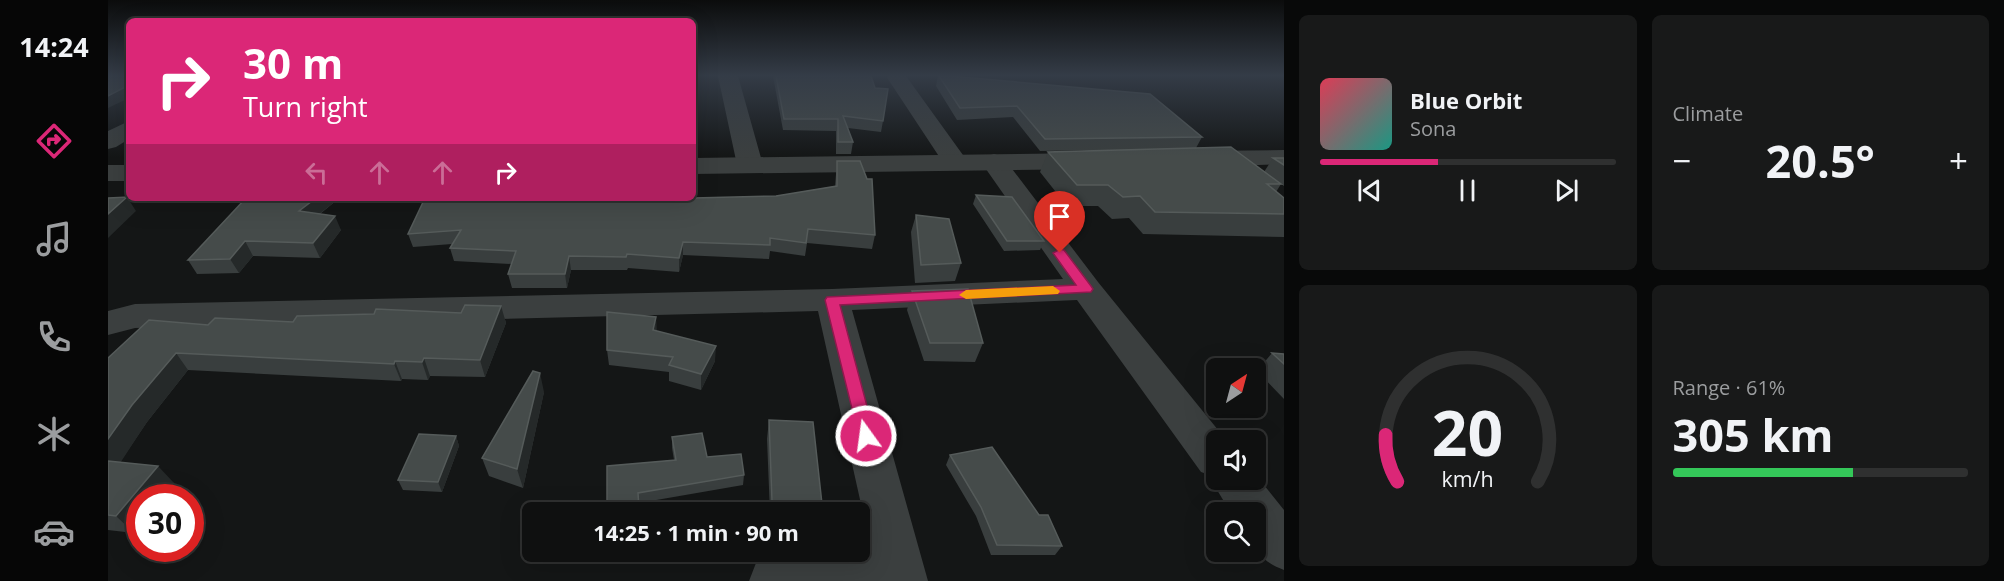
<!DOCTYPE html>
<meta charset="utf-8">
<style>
body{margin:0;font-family:"Open Sans",sans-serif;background:#181919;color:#f1f3f6;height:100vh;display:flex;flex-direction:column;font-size:22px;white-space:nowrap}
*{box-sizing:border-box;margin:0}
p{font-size:20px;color:#9b9d9f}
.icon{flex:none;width:33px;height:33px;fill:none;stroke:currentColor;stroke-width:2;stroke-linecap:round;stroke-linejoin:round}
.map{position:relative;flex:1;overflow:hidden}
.details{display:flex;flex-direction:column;gap:15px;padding:15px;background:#080909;width:720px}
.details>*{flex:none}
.top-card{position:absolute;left:18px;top:18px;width:570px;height:183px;border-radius:9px;box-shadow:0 6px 24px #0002,0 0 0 2px #2f3030;background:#db2777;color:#fff;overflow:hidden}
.needle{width:39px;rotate:36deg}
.fabs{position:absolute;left:1098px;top:358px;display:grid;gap:12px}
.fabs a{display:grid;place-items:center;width:60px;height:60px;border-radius:9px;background:#0f1010;box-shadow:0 6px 24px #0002,0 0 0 2px #2f3030;font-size:30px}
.speed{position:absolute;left:18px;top:484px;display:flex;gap:12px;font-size:30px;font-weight:700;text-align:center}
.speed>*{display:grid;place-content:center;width:78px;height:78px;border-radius:50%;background:#0f1010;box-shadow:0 6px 24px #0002,0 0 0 2px #2f3030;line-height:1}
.speed .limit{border:9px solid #d22;background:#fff;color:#111}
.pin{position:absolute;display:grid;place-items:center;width:51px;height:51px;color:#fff;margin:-62px -26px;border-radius:50% 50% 50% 0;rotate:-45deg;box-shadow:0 0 6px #0007}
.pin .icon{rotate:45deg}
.me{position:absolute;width:66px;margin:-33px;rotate:346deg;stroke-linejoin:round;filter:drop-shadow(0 0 4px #0008)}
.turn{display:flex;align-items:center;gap:21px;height:126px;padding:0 18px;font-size:27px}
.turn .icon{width:78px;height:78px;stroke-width:2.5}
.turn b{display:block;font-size:42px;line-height:51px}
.lanes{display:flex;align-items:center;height:57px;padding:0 18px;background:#0003;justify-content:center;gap:30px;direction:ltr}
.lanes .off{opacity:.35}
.big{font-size:45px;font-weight:700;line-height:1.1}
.details .widget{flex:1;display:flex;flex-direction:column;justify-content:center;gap:9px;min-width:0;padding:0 21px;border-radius:9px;background:#181919}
.details .dial{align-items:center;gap:0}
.dial svg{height:156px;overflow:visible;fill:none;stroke:#2f3030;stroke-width:7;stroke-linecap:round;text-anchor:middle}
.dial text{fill:#f1f3f6;stroke:none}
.song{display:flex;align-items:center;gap:18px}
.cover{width:72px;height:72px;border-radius:9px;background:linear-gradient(135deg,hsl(350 70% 55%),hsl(170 70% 35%))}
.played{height:6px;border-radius:3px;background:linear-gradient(90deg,#db2777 40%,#2f3030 40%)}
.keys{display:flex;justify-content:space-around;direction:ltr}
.heat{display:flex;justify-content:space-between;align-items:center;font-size:33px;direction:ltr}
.charge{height:9px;border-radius:4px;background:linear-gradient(90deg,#34c759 61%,#2f3030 0)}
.details .tiles{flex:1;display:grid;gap:15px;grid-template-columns:repeat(2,1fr)}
.trip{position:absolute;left:414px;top:502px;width:348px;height:60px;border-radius:9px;background:#0f1010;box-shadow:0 6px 24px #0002,0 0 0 2px #2f3030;font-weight:700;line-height:60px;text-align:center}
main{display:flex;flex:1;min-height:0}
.menu{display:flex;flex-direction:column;width:108px;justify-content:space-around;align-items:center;background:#060606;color:#9b9d9f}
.menu .icon{width:42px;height:42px}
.menu .active{color:#db2777}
.menu b{font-size:27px;color:#f1f3f6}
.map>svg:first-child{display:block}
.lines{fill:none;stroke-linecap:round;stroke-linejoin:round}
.minor{fill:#3b3f3f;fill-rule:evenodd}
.tertiary{fill:#3b3f3f;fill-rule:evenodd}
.wall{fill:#393e3e}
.shaded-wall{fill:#252929}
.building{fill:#454b4a;stroke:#555b5a;stroke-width:1.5}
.route{fill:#db2777;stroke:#8e194d;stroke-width:1.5}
.slow{fill:#f59e0b}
</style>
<main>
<nav class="menu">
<b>14:24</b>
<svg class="icon active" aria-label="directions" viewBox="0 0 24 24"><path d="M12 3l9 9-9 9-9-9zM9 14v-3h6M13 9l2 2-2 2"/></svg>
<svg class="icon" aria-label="music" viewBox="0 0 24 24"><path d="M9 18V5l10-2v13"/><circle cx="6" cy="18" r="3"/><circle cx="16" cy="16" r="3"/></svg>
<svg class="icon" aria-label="phone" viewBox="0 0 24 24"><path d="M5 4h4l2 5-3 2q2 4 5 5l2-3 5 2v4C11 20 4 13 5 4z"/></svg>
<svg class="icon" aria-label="climate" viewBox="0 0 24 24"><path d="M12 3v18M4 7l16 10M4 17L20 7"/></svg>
<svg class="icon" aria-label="car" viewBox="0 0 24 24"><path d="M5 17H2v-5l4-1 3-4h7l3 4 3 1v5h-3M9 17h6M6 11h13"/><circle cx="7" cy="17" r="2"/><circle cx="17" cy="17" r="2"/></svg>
</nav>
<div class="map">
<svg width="1176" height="581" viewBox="0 0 1176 581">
<rect width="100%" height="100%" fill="#141616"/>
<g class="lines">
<!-- minor -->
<path class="minor" d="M 610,76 L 630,76 L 655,165 L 651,170 L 642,173 L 633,170 L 629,165 Z
M 778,76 L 798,76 L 860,162 L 856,167 L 847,170 L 838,167 Z
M 21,121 L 21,139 L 8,147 L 0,149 L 0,131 Z
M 886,154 L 895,157 L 990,282 L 1119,441 L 1108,441 L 1108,480 L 1148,480 L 1148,475 L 1176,510 L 1176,570 C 1143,557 1148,545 1148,513 L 1123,513 L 1103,480 L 1105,476 L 1093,472 L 969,300 L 744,310 L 820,581 L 641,581 L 648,563 L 666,556 L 752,552 L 752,550 L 763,549 L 710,311 L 27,328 L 0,335 L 0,311 L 27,304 L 724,289 L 955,279 L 873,162 L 877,157 Z"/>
<!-- tertiary -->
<path class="tertiary" d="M 1176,150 L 1176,164 L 1094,167 L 1085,164 L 1081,159 L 1085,154 L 1094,151 Z
M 982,153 L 991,156 L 995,161 L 991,166 L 982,169 L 585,174 L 585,158 Z
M 0,165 L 21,165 L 21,181 L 0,181 Z"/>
</g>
<!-- wall -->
<path class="wall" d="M 665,76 L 763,76 L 775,121 L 773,132 L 740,128 L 745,142 L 743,154 L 728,154 L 728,131 L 675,130 Z
M 830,76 L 842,76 L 1094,137 L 1088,148 L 1173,184 L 1168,192 L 1176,198 L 1176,237 L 1035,234 L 1021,218 L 1004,219 L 990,206 L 959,206 L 932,172 L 940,152 L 998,150 L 932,151 L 905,117 L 849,120 L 828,86 Z
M 1165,158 L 1176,158 L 1176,186 L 1156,172 Z
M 729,161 L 767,235 L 764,249 L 699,243 L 697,256 L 662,251 L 661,259 L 575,255 L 571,272 L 520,268 L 519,270 L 463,270 L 459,288 L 404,288 L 400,274 L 404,264 L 346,261 L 342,248 L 344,244 L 305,247 L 300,234 L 585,198 L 668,196 L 727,186 L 728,174 Z
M 868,195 L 936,241 L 932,250 L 896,251 L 865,204 Z
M 229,200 L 212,214 L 233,230 L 212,258 L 145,256 L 131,273 L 89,274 L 80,260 Z
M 808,215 L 853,263 L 847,281 L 807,283 L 803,232 Z
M 804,291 L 875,343 L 867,362 L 816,361 L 799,310 Z
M 393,306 L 398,323 L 377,377 L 322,376 L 320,380 L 294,379 L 293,381 L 80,370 L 39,422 L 12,462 L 66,483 L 26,533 L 0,530 L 0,358 L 100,325 L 185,322 L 266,314 L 353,313 Z
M 549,331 L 607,361 L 593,390 L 561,381 L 561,372 L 501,365 L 499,350 Z
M 1164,353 L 1176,354 L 1176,399 L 1149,371 Z
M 436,392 L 415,488 L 381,476 L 374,458 Z
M 661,420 L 714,504 L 712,513 L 662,513 L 659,439 Z
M 348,436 L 351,446 L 334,492 L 295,490 L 290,480 Z
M 564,437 L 599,457 L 636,475 L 635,485 L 531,503 L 532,513 L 499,513 L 499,466 L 566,460 L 564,448 Z
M 842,455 L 931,515 L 954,546 L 947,555 L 883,555 L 868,516 L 838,465 Z"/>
<!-- shaded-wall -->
<path class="shaded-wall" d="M 21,85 L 21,98 L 0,108 L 0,96 Z
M 19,197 L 28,211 L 0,238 L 0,214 Z
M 208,198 L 228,198 L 229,200 L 197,225 L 191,211 Z
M 227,216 L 233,230 L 212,258 L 205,243 Z
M 137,241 L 145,256 L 131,273 L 122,259 Z
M 575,242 L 575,255 L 571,272 L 571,258 Z
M 461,256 L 463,270 L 459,288 L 457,274 Z
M 393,306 L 398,323 L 377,377 L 372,360 Z
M 548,317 L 549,332 L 545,330 Z
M 608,346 L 607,361 L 593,390 L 593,374 Z
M 68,353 L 80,370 L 39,422 L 3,477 L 0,474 L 0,439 L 24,405 Z
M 316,358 L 322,376 L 320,380 L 314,362 Z
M 287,361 L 294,379 L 293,381 L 286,364 Z
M 432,373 L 436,392 L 415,488 L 409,469 Z
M 348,436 L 351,446 L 334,492 L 330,482 Z
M 50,466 L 66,483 L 53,498 L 32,498 L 32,525 L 26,533 L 8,516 Z"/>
<!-- building -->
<path class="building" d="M 0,76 L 21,76 L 21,85 L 0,96 Z
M 668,76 L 763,76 L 767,88 L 780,89 L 775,121 L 735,116 L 745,142 L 730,142 L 730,119 L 676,119 Z
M 831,76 L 842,76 L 1042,94 L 1094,137 L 937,139 L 909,106 L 852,108 Z
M 1123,147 L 1173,184 L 1159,184 L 1176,198 L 1176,214 L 1047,212 L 1032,196 L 1015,197 L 1000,185 L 969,185 L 940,152 Z
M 1165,158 L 1176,158 L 1176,165 Z
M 729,161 L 752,161 L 759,179 L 764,179 L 767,235 L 700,229 L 698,243 L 662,238 L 662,245 L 575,242 L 571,258 L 519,254 L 518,257 L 461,256 L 457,274 L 400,274 L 408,251 L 342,248 L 353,230 L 300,234 L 317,198 L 585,198 L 668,196 L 729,186 Z
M 868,195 L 904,197 L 936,241 L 899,241 Z
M 19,197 L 0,214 L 0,198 Z
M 138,198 L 208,198 L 191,211 L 227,216 L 205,243 L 137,241 L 122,259 L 80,260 Z
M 808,215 L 841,219 L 853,263 L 813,265 Z
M 860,289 L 875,343 L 822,343 L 804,291 Z
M 357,305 L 393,306 L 372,360 L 316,358 L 314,362 L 287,361 L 286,364 L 68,353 L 24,405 L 0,439 L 0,358 L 41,320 L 100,325 L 107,318 L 185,322 L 189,316 L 266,314 L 268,309 L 353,313 Z
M 499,312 L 548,317 L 545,330 L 608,346 L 593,374 L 561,365 L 565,357 L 499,350 Z
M 1164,353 L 1176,354 L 1176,364 Z
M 425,371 L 432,373 L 409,469 L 374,458 Z
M 661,420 L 705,422 L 714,504 L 664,501 Z
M 594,433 L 599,457 L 633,454 L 636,475 L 530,493 L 531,509 L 499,512 L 499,466 L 568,460 L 564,437 Z
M 311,434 L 348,436 L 330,482 L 290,480 Z
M 884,447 L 931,515 L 940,515 L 954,546 L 889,545 L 873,507 L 842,455 Z
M 0,461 L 50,466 L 8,516 L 0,515 Z"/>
<!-- sky -->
<linearGradient id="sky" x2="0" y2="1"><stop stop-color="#0b0c0c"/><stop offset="0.48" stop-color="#343c47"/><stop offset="1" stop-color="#343c47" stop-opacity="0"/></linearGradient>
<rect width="1176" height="157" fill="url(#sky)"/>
<!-- route -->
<path class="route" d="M 952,249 L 956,250 L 983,286 L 985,289 L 983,292 L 732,305 L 767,436 L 764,441 L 758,443 L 752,441 L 717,300 L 719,297 L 968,285 L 945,253 Z"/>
<!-- slow -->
<path class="slow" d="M 945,286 L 952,291 L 950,294 L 858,299 L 851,295 L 858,290 Z"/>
</svg>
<div class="fabs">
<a><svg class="needle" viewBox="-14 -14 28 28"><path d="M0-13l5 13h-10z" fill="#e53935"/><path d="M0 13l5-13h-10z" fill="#9b9d9f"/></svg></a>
<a><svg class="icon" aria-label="sound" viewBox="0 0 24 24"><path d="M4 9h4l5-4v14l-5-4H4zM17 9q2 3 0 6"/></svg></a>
<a><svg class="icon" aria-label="search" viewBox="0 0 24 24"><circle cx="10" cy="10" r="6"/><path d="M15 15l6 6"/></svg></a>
</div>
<div class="speed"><div class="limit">30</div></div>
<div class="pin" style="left:952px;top:253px;background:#d93025"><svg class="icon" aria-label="arrive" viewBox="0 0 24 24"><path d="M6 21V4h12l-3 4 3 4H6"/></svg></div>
<svg class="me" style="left:758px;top:436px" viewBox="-20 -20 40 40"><circle r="17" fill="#db2777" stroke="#fff" stroke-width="3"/><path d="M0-11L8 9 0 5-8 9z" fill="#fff"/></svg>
<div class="trip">14:25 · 1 min · 90 m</div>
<div class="top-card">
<div class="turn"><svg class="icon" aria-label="right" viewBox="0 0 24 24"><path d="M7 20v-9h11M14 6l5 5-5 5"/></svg><div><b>30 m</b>Turn right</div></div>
<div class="lanes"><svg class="icon off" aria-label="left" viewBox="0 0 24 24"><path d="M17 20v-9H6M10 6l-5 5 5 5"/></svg><svg class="icon off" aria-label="ahead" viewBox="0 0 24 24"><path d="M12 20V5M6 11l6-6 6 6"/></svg><svg class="icon off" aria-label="ahead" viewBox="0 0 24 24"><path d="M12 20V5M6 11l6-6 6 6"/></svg><svg class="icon" aria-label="right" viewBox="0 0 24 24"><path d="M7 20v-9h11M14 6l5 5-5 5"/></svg></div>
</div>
</div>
<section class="details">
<div class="tiles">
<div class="widget">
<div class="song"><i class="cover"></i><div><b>Blue Orbit</b><p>Sona</p></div></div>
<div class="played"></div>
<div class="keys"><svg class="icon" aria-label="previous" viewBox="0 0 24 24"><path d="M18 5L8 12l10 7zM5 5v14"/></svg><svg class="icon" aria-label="pause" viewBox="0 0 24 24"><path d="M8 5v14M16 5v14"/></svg><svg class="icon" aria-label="next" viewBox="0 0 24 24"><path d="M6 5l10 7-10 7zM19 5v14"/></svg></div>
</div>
<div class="widget"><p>Climate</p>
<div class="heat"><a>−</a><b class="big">20.5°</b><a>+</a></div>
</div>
<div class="widget dial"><svg viewBox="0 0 100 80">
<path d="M14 69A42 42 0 1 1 86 69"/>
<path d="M14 69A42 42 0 0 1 8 45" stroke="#db2777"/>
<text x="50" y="56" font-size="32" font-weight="700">20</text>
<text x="50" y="72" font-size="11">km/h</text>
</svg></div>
<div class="widget"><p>Range · 61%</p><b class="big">305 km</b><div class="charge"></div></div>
</div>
</section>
</main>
